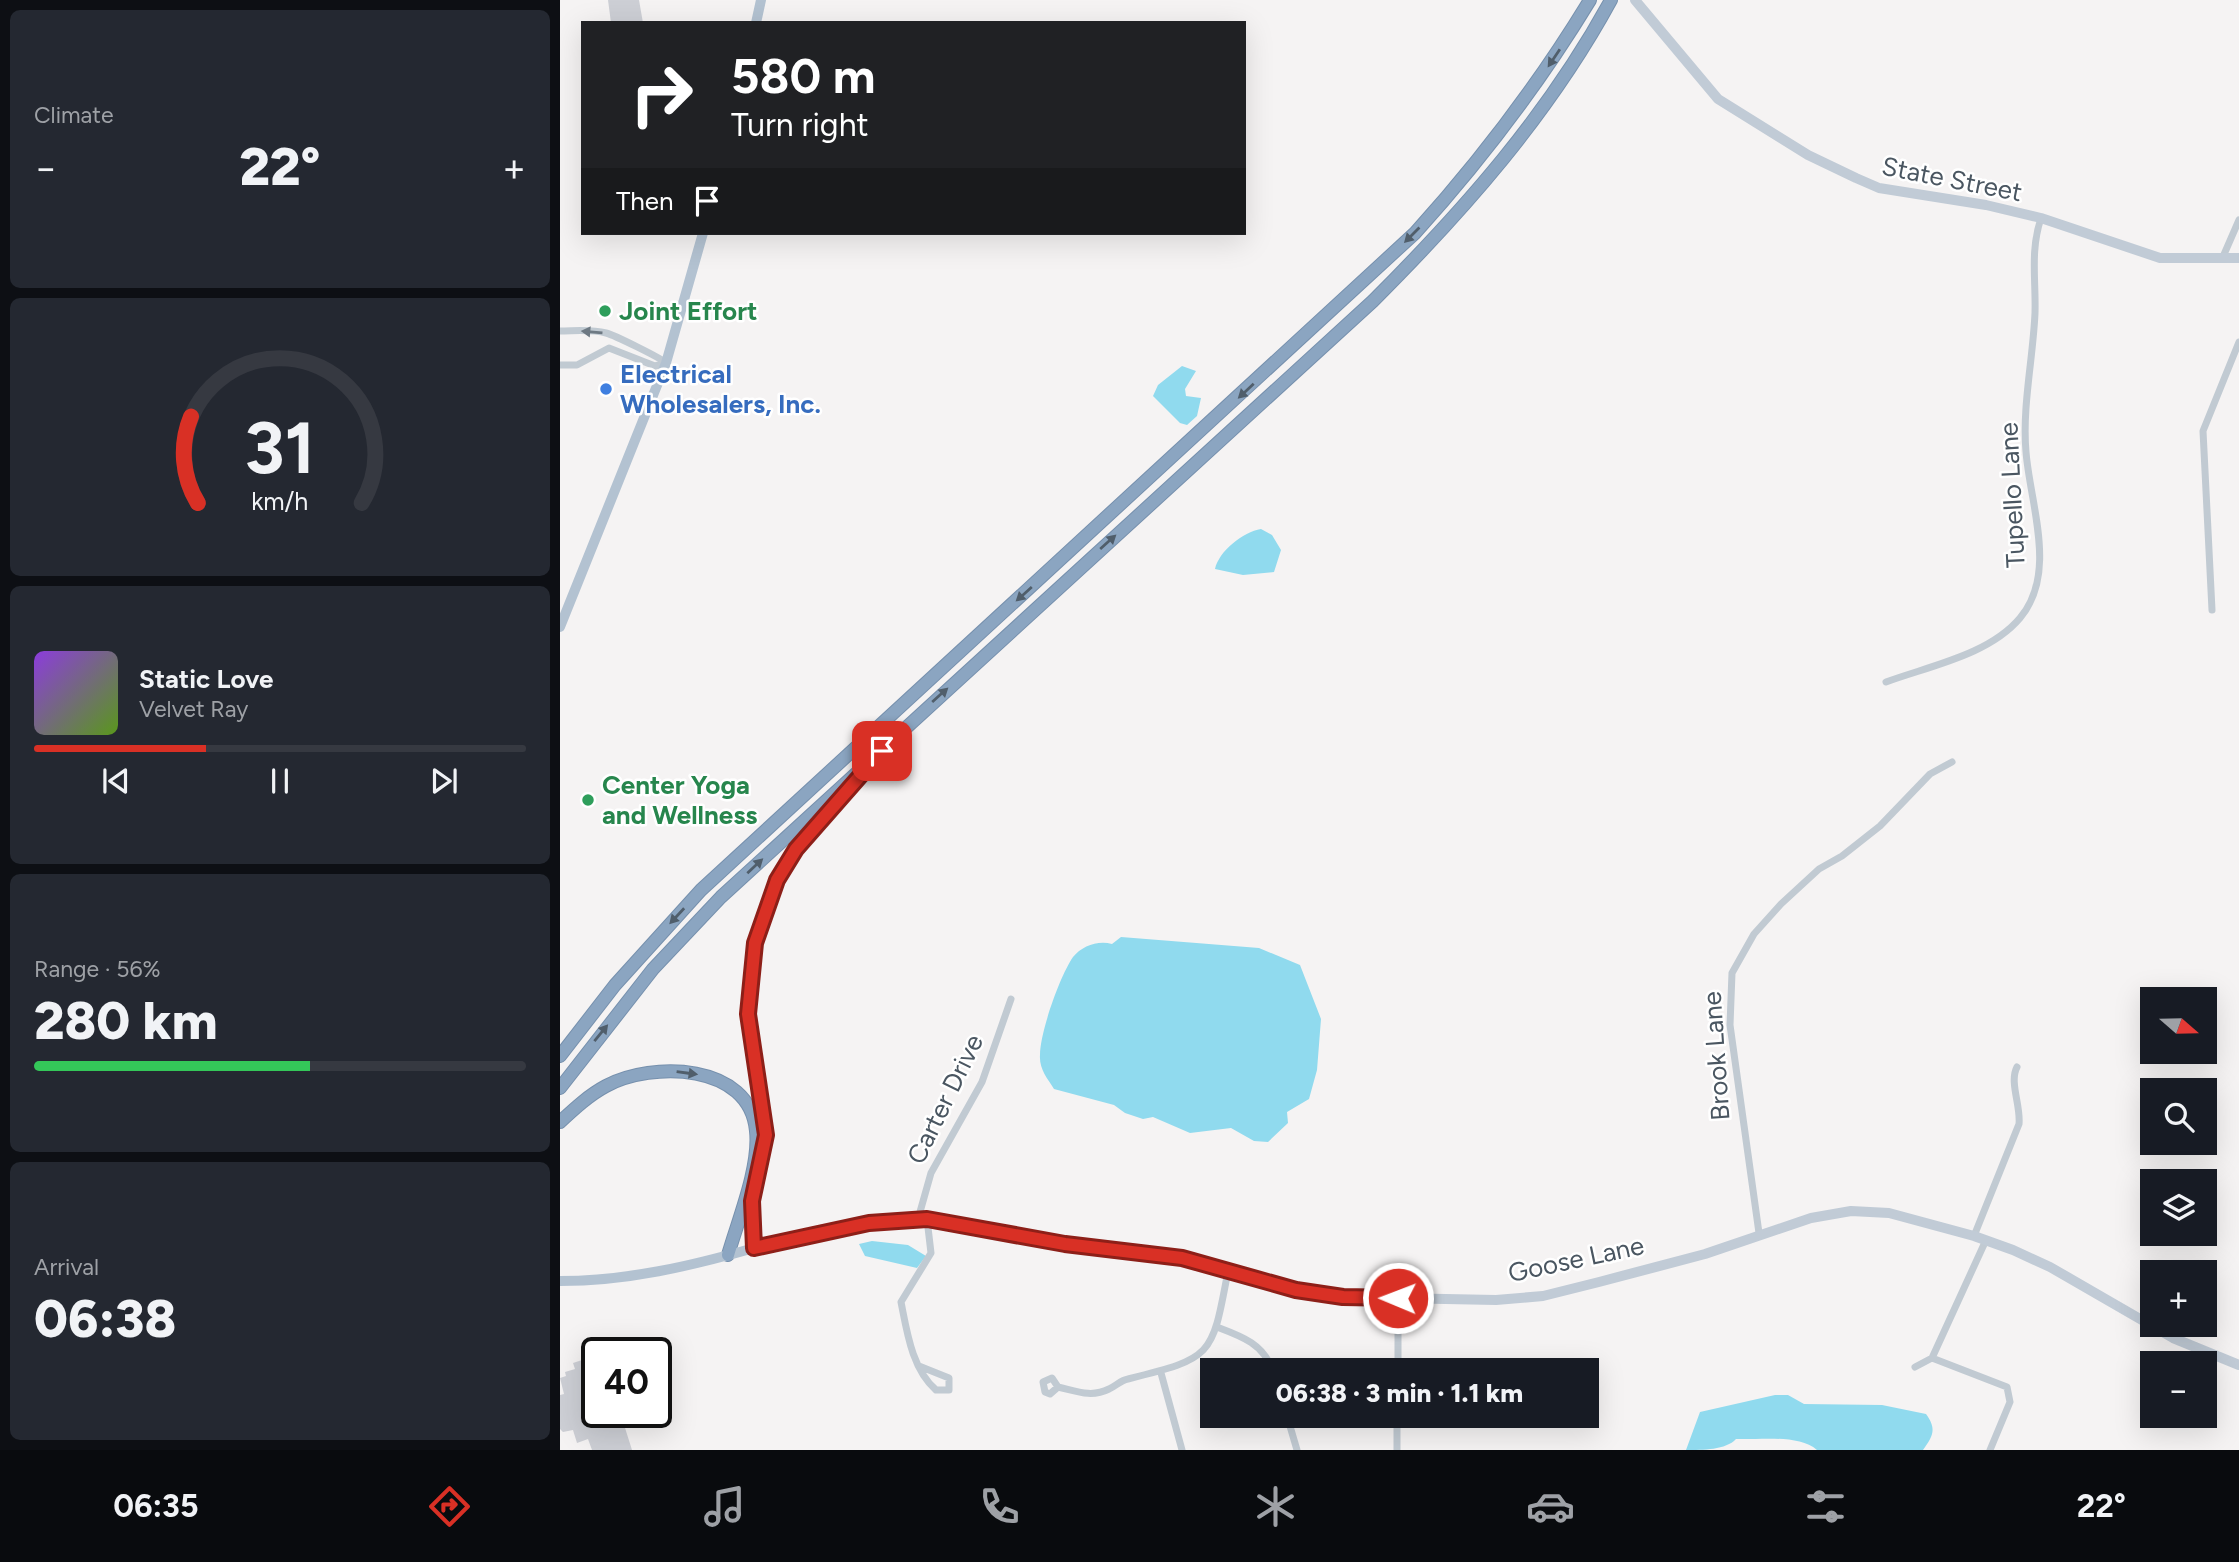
<!DOCTYPE html>
<meta charset="utf-8">
<style>
body{margin:0;font-family:Figtree,sans-serif;background:#242831;color:#f1f3f6;height:100vh;display:flex;flex-direction:column;font-size:26px;white-space:nowrap}
*{box-sizing:border-box;margin:0}
p{font-size:23px;color:#9ea1a6}
.icon{flex:none;width:38px;height:38px;fill:none;stroke:currentColor;stroke-width:2;stroke-linecap:round;stroke-linejoin:round}
.map{position:relative;flex:1;overflow:hidden}
.sheet{display:flex;flex-direction:column;gap:10px;padding:10px;background:#0d0f14;width:560px}
.sheet>*{flex:none}
.hud{position:absolute;left:21px;top:21px;width:665px;height:214px;border-radius:0px;box-shadow:0 7px 28px #0002;background:#202124;color:#fff;overflow:hidden}
.needle{width:46px;rotate:110deg}
.buttons{position:absolute;left:1580px;top:987px;display:grid;gap:14px}
.buttons a{display:grid;place-items:center;width:77px;height:77px;border-radius:0px;background:#171b24;box-shadow:0 7px 28px #0002;font-size:35px}
.speed{position:absolute;left:21px;top:1337px;display:flex;gap:14px;font-size:35px;font-weight:700;text-align:center}
.speed>*{display:grid;place-content:center;width:91px;height:91px;border-radius:50%;background:#171b24;box-shadow:0 7px 28px #0002;line-height:1}
.speed .limit{border:4px solid #111;border-radius:10px;background:#fff;color:#111}
.pin{position:absolute;display:grid;place-items:center;width:60px;height:60px;color:#fff;margin:-30px;border-radius:14px;box-shadow:0 4px 10px #0006}
.me{position:absolute;width:77px;margin:-38px;rotate:271deg;stroke-linejoin:round;filter:drop-shadow(0 0 5px #0008)}
.turn{display:flex;align-items:center;gap:24px;height:147px;padding:0 35px;font-size:32px}
.turn .icon{width:91px;height:91px;stroke-width:2.5}
.turn b{display:block;font-size:49px;line-height:60px}
.then{display:flex;align-items:center;height:66px;padding:0 35px;background:#0003;gap:14px;font-size:26px}
.big{font-size:52px;font-weight:800;line-height:1.1}
.sheet .card{flex:1;display:flex;flex-direction:column;justify-content:center;gap:10px;min-width:0;padding:0 24px;border-radius:10px;background:#242831}
.sheet .dial{align-items:center;gap:0}
.dial svg{height:182px;overflow:visible;fill:none;stroke:#363941;stroke-width:7;stroke-linecap:round;text-anchor:middle}
.dial text{fill:#f1f3f6;stroke:none}
.song{display:flex;align-items:center;gap:21px}
.cover{width:84px;height:84px;border-radius:10px;background:linear-gradient(135deg,hsl(270 70% 55%),hsl(90 70% 35%))}
.played{height:7px;border-radius:4px;background:linear-gradient(90deg,#d93025 35%,#363941 35%)}
.keys{display:flex;justify-content:space-around;direction:ltr}
.heat{display:flex;justify-content:space-between;align-items:center;font-size:38px;direction:ltr}
.charge{height:10px;border-radius:5px;background:linear-gradient(90deg,#34c759 56%,#363941 0)}
.trip{position:absolute;left:640px;top:1358px;width:399px;height:70px;border-radius:0px;background:#171b24;box-shadow:0 7px 28px #0002;font-weight:800;line-height:70px;text-align:center}
.menu{display:flex;height:112px;justify-content:space-around;align-items:center;background:#090b0e;color:#9ea1a6}
.menu .icon{width:49px;height:49px}
.menu .active{color:#d93025}
.menu b{font-size:32px;color:#f1f3f6}
main{display:flex;flex:1;min-height:0}
.map>svg:first-child{display:block}
.water{fill:#90daee}
.building{fill:#cdcfd5}
.lines{fill:none;stroke-linecap:round;stroke-linejoin:round}
.highway-casing{stroke:#7690ad;stroke-width:14}
.street{stroke:#c1cad2;stroke-width:7}
.secondary{stroke:#c1cbd6;stroke-width:10}
.primary{stroke:#b3c2d1;stroke-width:10}
.highway{stroke:#8ba5c1;stroke-width:12}
.oneway{fill:#505e6b}
.oneway2{fill:#6e7983}
.route-casing{stroke:#8d1f18;stroke-width:18}
.route{stroke:#d93025;stroke-width:12}
.leisure-dot{fill:#2e9e5b;stroke:#fff;stroke-width:2.5}
.shop-dot{fill:#3f7fe0;stroke:#fff;stroke-width:2.5}
.labels{text-anchor:middle;stroke-width:5;stroke-linejoin:round;paint-order:stroke}
.street-label{font-size:26px;fill:#4a5661;stroke:#fff}
.leisure-label{font-size:26px;font-weight:bold;fill:#27864d;stroke:#fff;text-anchor:start}
.shop-label{font-size:26px;font-weight:bold;fill:#366cbe;stroke:#fff;text-anchor:start}
</style>
<main>
<section class="sheet">
<div class="card"><p>Climate</p>
<div class="heat"><a>−</a><b class="big">22°</b><a>+</a></div>
</div>
<div class="card dial"><svg viewBox="0 0 100 80">
<path d="M14 69A42 42 0 1 1 86 69"/>
<path d="M14 69A42 42 0 0 1 11 31" stroke="#d93025"/>
<text x="50" y="56" font-size="32" font-weight="700">31</text>
<text x="50" y="72" font-size="11">km/h</text>
</svg></div>
<div class="card">
<div class="song"><i class="cover"></i><div><b>Static Love</b><p>Velvet Ray</p></div></div>
<div class="played"></div>
<div class="keys"><svg class="icon" aria-label="previous" viewBox="0 0 24 24"><path d="M18 5L8 12l10 7zM5 5v14"/></svg><svg class="icon" aria-label="pause" viewBox="0 0 24 24"><path d="M8 5v14M16 5v14"/></svg><svg class="icon" aria-label="next" viewBox="0 0 24 24"><path d="M6 5l10 7-10 7zM19 5v14"/></svg></div>
</div>
<div class="card"><p>Range · 56%</p><b class="big">280 km</b><div class="charge"></div></div>
<div class="card"><p>Arrival</p><b class="big">06:38</b></div>
</section>
<div class="map">
<svg width="1679" height="1450" viewBox="0 0 1679 1450">
<rect width="100%" height="100%" fill="#f5f3f3"/>
<!-- water -->
<path class="water" d="M 622,366 L 636,371 L 625,389 L 626,396 L 641,398 L 637,416 L 627,425 L 620,423 L 593,396 L 598,385 Z
M 701,529 L 712,535 L 721,550 L 714,572 L 683,575 L 655,569 C 659,551 683,532 701,529 Z
M 561,937 L 699,948 L 740,965 L 761,1019 L 757,1070 L 749,1099 L 727,1112 L 728,1123 L 708,1142 L 694,1141 L 671,1128 L 630,1133 L 593,1117 L 583,1119 L 565,1113 L 554,1105 L 494,1089 C 487,1078 479,1069 480,1055 C 480,1032 500,976 513,957 C 522,946 538,940 552,944 Z
M 312,1241 L 348,1245 L 366,1256 L 357,1268 L 305,1256 L 299,1244 Z
M 1215,1395 L 1228,1395 L 1244,1404 L 1322,1405 L 1366,1414 C 1377,1429 1373,1436 1363,1450 L 1257,1450 C 1238,1434 1200,1440 1176,1439 C 1166,1450 1143,1450 1126,1450 L 1140,1412 Z"/>
<!-- building -->
<path class="building" d="M 48,0 L 79,0 L 83,23 L 51,23 Z
M 22,1360 L 32,1383 L 37,1381 L 37,1412 L 60,1412 L 72,1450 L 32,1450 L 28,1439 L 17,1443 L 13,1430 L 3,1432 L 0,1429 L 0,1395 L 4,1394 L 0,1378 L 6,1376 L 5,1372 L 15,1369 L 13,1363 Z"/>
<g class="lines">
<defs>
<path id="highway" d="M 0,1056 L 55,985 L 141,890 L 855,233 C 921,160 979,84 1030,0
M 0,1088 L 93,969 L 161,897 L 813,301 C 904,210 989,114 1051,0
M 0,1122 C 14,1109 29,1095 46,1086 C 92,1061 190,1063 196,1131 C 200,1167 178,1220 168,1255
M 194,1248 L 192,1201 L 206,1135 L 188,1014 L 195,943 L 217,880 L 236,849 L 274,802"/>
</defs>
<!-- highway casing -->
<use href="#highway" class="highway-casing"/>
<!-- street -->
<path class="street" d="M 1662,259 L 1679,220
M 0,331 C 15,331 31,329 46,333 C 54,335 101,358 106,363 L 95,366 L 49,348 L 17,365 L 0,365
M 1652,610 L 1643,431 L 1679,342
M 1326,682 C 1369,666 1429,655 1460,618 C 1498,573 1470,504 1466,452 C 1462,407 1473,359 1475,313 C 1476,280 1470,251 1481,218
M 358,1219 L 371,1173 L 422,1082 L 451,999
M 1199,1233 L 1170,1025 L 1172,973 L 1194,934 L 1221,904 L 1259,869 L 1282,856 L 1320,826 L 1370,774 L 1392,762
M 1414,1236 L 1459,1124 C 1461,1106 1449,1082 1457,1067
M 1426,1240 L 1372,1358 L 1447,1387 L 1450,1402 L 1430,1450
M 657,1327 C 681,1336 704,1344 712,1370
M 359,1366 L 389,1378 L 389,1390 L 376,1390 C 352,1369 347,1332 341,1302 L 371,1253 L 367,1219
M 1355,1367 L 1372,1358
M 838,1370 L 838,1298
M 601,1373 L 622,1450
M 498,1387 L 490,1394 L 485,1392 L 483,1382 L 492,1378 L 498,1387 C 516,1391 531,1398 549,1389 C 556,1386 561,1380 568,1379 C 653,1358 652,1357 668,1271
M 727,1416 L 737,1450
M 837,1450 L 837,1416"/>
<!-- secondary -->
<path class="secondary" d="M 1075,0 L 1158,99 L 1248,155 L 1296,178 L 1319,188 L 1426,205 L 1481,218 L 1600,258 L 1679,258
M 194,1248 L 309,1223 L 367,1219 L 540,1249 L 622,1258 L 736,1290 L 784,1297 L 936,1300 L 983,1296 L 1039,1282 L 1145,1254 L 1251,1218 L 1291,1211 L 1329,1213 L 1414,1236 L 1453,1250 L 1490,1267 L 1613,1338 L 1679,1365"/>
<!-- primary -->
<path class="primary" d="M 196,23 L 201,0
M 0,627 L 106,363 L 143,233
M 0,1281 C 67,1281 131,1266 194,1248"/>
<!-- highway -->
<use href="#highway" class="highway"/>
</g>
<!-- one-way arrows -->
<defs><path id="oneway-solid" d="M-6-.8H1V-3.2L6.5 0L1 3.2V.8H-6Z" transform="scale(1.75)"/></defs>
<g class="oneway">
<use href="#oneway-solid" transform="translate(994 58) rotate(124)"/>
<use href="#oneway-solid" transform="translate(852 235) rotate(135)"/>
<use href="#oneway-solid" transform="translate(686 391) rotate(137)"/>
<use href="#oneway-solid" transform="translate(548 542) rotate(-42)"/>
<use href="#oneway-solid" transform="translate(464 594) rotate(138)"/>
<use href="#oneway-solid" transform="translate(380 695) rotate(-42)"/>
<use href="#oneway-solid" transform="translate(195 866) rotate(-43)"/>
<use href="#oneway-solid" transform="translate(117 916) rotate(133)"/>
<use href="#oneway-solid" transform="translate(41 1033) rotate(-51)"/>
<use href="#oneway-solid" transform="translate(127 1073) rotate(8)"/>
</g>
<use class="oneway2" href="#oneway-solid" transform="translate(32 332) rotate(-175)"/>
<g class="lines">
<defs>
<path id="route" d="M 322,751 L 236,849 L 217,880 L 195,943 L 188,1014 L 206,1135 L 192,1201 L 194,1248 L 309,1223 L 367,1219 L 505,1244 L 622,1258 L 736,1290 L 783,1297 L 838,1298"/>
</defs>
<!-- route casing -->
<use href="#route" class="route-casing"/>
<!-- route -->
<use href="#route" class="route"/>
</g>
<!-- markers -->
<g class="leisure-dot">
<circle cx="45" cy="311" r="7"/>
<circle cx="28" cy="800" r="7"/>
</g>
<circle class="shop-dot" cx="46" cy="389" r="7"/>
<g class="labels">
<!-- street labels -->
<g class="street-label">
<text transform="translate(1392 179) rotate(11)" y="9">State Street</text>
<text transform="translate(1452 495) rotate(-93)" y="9">Tupello Lane</text>
<text transform="translate(1156 1056) rotate(-94)" y="9">Brook Lane</text>
<text transform="translate(385 1099) rotate(-64)" y="9">Carter Drive</text>
<text transform="translate(1016 1259) rotate(-12)" y="9">Goose Lane</text>
</g>
<!-- leisure labels -->
<g class="leisure-label">
<text x="59" y="320">Joint Effort</text>
<text x="42" y="794">Center Yoga<tspan x="42" dy="30">and Wellness</tspan></text>
</g>
<!-- shop labels -->
<g class="shop-label">
<text x="60" y="383">Electrical<tspan x="60" dy="30">Wholesalers, Inc.</tspan></text>
</g>
</g>
</svg>
<div class="buttons">
<a><svg class="needle" viewBox="-14 -14 28 28"><path d="M0-13l5 13h-10z" fill="#e53935"/><path d="M0 13l5-13h-10z" fill="#9ea1a6"/></svg></a>
<a><svg class="icon" aria-label="search" viewBox="0 0 24 24"><circle cx="10" cy="10" r="6"/><path d="M15 15l6 6"/></svg></a>
<a><svg class="icon" aria-label="layers" viewBox="0 0 24 24"><path d="M12 4l9 5-9 5-9-5zM3 14l9 5 9-5"/></svg></a>
<a>+</a>
<a>−</a>
</div>
<div class="speed"><div class="limit">40</div></div>
<div class="pin" style="left:322px;top:751px;background:#d93025"><svg class="icon" aria-label="arrive" viewBox="0 0 24 24"><path d="M6 21V4h12l-3 4 3 4H6"/></svg></div>
<svg class="me" style="left:838px;top:1298px" viewBox="-20 -20 40 40"><circle r="17" fill="#d93025" stroke="#fff" stroke-width="3"/><path d="M0-11L8 9 0 5-8 9z" fill="#fff"/></svg>
<div class="trip">06:38 · 3 min · 1.1 km</div>
<div class="hud">
<div class="turn"><svg class="icon" aria-label="right" viewBox="0 0 24 24"><path d="M7 20v-9h11M14 6l5 5-5 5"/></svg><div><b>580 m</b>Turn right</div></div>
<div class="then">Then<svg class="icon" aria-label="arrive" viewBox="0 0 24 24"><path d="M6 21V4h12l-3 4 3 4H6"/></svg></div>
</div>
</div>
</main>
<nav class="menu">
<b>06:35</b>
<svg class="icon active" aria-label="directions" viewBox="0 0 24 24"><path d="M12 3l9 9-9 9-9-9zM9 14v-3h6M13 9l2 2-2 2"/></svg>
<svg class="icon" aria-label="music" viewBox="0 0 24 24"><path d="M9 18V5l10-2v13"/><circle cx="6" cy="18" r="3"/><circle cx="16" cy="16" r="3"/></svg>
<svg class="icon" aria-label="phone" viewBox="0 0 24 24"><path d="M5 4h4l2 5-3 2q2 4 5 5l2-3 5 2v4C11 20 4 13 5 4z"/></svg>
<svg class="icon" aria-label="climate" viewBox="0 0 24 24"><path d="M12 3v18M4 7l16 10M4 17L20 7"/></svg>
<svg class="icon" aria-label="car" viewBox="0 0 24 24"><path d="M5 17H2v-5l4-1 3-4h7l3 4 3 1v5h-3M9 17h6M6 11h13"/><circle cx="7" cy="17" r="2"/><circle cx="17" cy="17" r="2"/></svg>
<svg class="icon" aria-label="filters" viewBox="0 0 24 24"><path d="M4 7h16M4 17h16"/><circle cx="9" cy="7" r="2"/><circle cx="15" cy="17" r="2"/></svg>
<b>22°</b>
</nav>
